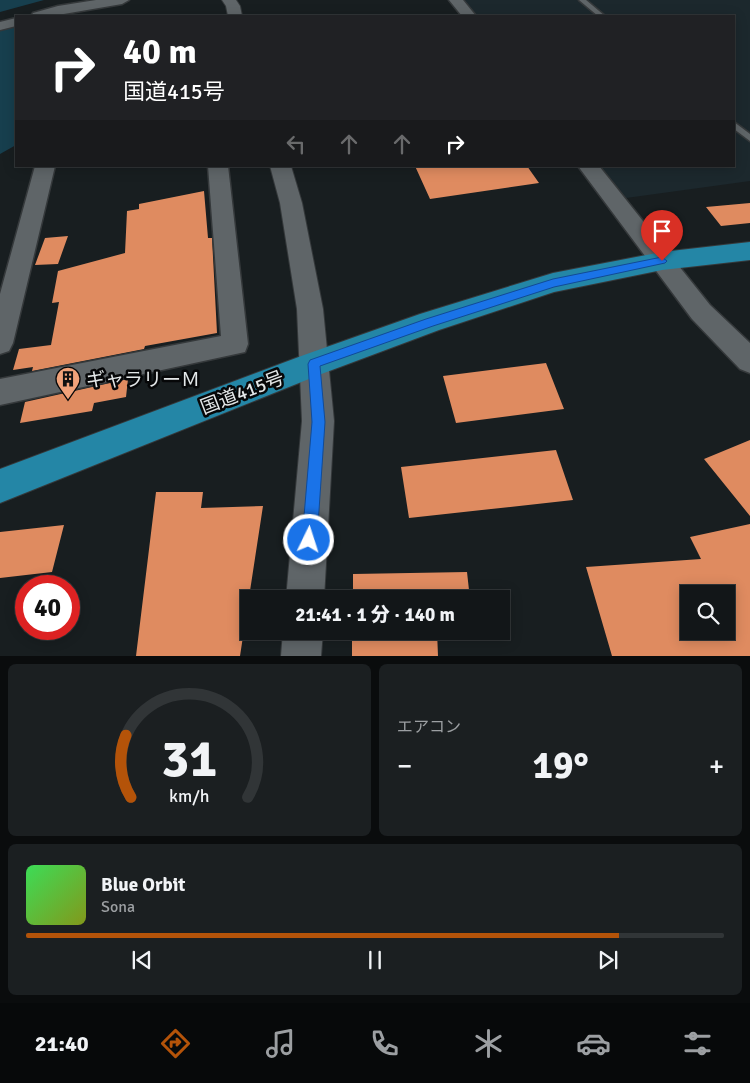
<!DOCTYPE html>
<html lang="ja">
<meta charset="utf-8">
<style>
body{margin:0;font-family:Signika,"Noto Sans JP",sans-serif;background:#1b1f21;color:#f1f3f6;height:100vh;display:flex;flex-direction:column;font-size:19px;white-space:nowrap}
*{box-sizing:border-box;margin:0}
p{font-size:16px;color:#9c9fa2}
.icon{flex:none;width:28px;height:28px;fill:none;stroke:currentColor;stroke-width:2;stroke-linecap:round;stroke-linejoin:round}
.map{position:relative;height:656px;overflow:hidden}
.drawer{display:flex;flex-direction:column;gap:8px;padding:8px;background:#0a0c0d;flex:1}
.drawer>*{flex:none}
.guide{position:absolute;left:15px;top:15px;width:720px;height:152px;border-radius:0px;box-shadow:0 2px 12px #0003,0 0 0 1px #313537;background:#202124;color:#fff;overflow:hidden}
.buttons{position:absolute;left:680px;top:585px;display:grid;gap:10px}
.buttons a{display:grid;place-items:center;width:55px;height:55px;border-radius:0px;background:#121618;box-shadow:0 2px 12px #0003,0 0 0 1px #313537;font-size:25px}
.speed{position:absolute;left:15px;top:575px;display:flex;gap:10px;font-size:25px;font-weight:700;text-align:center}
.speed>*{display:grid;place-content:center;width:65px;height:65px;border-radius:50%;background:#121618;box-shadow:0 2px 12px #0003,0 0 0 1px #313537;line-height:1}
.speed .limit{border:8px solid #d22;background:#fff;color:#111}
.pin{position:absolute;display:grid;place-items:center;width:42px;height:42px;color:#fff;margin:-51px -21px;border-radius:50% 50% 50% 0;rotate:-45deg;box-shadow:0 0 5px #0007}
.pin .icon{rotate:45deg}
.me{position:absolute;width:55px;margin:-28px;rotate:4deg;stroke-linejoin:round;filter:drop-shadow(0 0 4px #0008)}
.turn{display:flex;align-items:center;gap:18px;height:105px;padding:0 25px;font-size:22px}
.turn .icon{width:65px;height:65px;stroke-width:2.5}
.turn b{display:block;font-size:35px;line-height:42px}
.lanes{display:flex;align-items:center;height:48px;padding:0 25px;background:#0003;justify-content:center;gap:25px;direction:ltr}
.lanes .off{opacity:.35}
.big{font-size:38px;font-weight:800;line-height:1.1}
.drawer .tile{flex:1;display:flex;flex-direction:column;justify-content:center;gap:8px;min-width:0;padding:0 18px;border-radius:8px;background:#1b1f21}
.drawer .dial{align-items:center;gap:0}
.dial svg{height:130px;overflow:visible;fill:none;stroke:#313537;stroke-width:7;stroke-linecap:round;text-anchor:middle}
.dial text{fill:#f1f3f6;stroke:none}
.song{display:flex;align-items:center;gap:15px}
.cover{width:60px;height:60px;border-radius:8px;background:linear-gradient(135deg,hsl(130 70% 55%),hsl(70 70% 35%))}
.played{height:5px;border-radius:2px;background:linear-gradient(90deg,#b45309 85%,#313537 85%)}
.keys{display:flex;justify-content:space-around;direction:ltr}
.heat{display:flex;justify-content:space-between;align-items:center;font-size:28px;direction:ltr}
.drawer .tiles{flex:1;display:grid;gap:8px;grid-template-columns:1fr 1fr}
.tile:last-child{grid-column:span 2}
.trip{position:absolute;left:240px;top:590px;width:270px;height:50px;border-radius:0px;background:#121618;box-shadow:0 2px 12px #0003,0 0 0 1px #313537;font-weight:800;line-height:50px;text-align:center}
.tab-bar{display:flex;height:80px;justify-content:space-around;align-items:center;background:#07090a;color:#9c9fa2}
.tab-bar .icon{width:35px;height:35px}
.tab-bar .selected{color:#b45309}
.tab-bar b{font-size:22px;color:#f1f3f6}
.map>svg:first-child{display:block}
.built{fill:#1c282d}
.green{fill:#173f4e}
.building{fill:#df8b60;fill-rule:evenodd}
.lines{fill:none;stroke-linecap:round;stroke-linejoin:round}
.service-casing{stroke:#35393b;stroke-width:3}
.minor-casing{stroke:#35393b;stroke-width:3}
.tertiary-casing{stroke:#35393b;stroke-width:2}
.trunk-casing{stroke:#35393b;stroke-width:2}
.service{fill:#5f6568;fill-rule:evenodd}
.minor{fill:#5f6568;fill-rule:evenodd}
.tertiary{fill:#5f6568;fill-rule:evenodd}
.trunk{fill:#2486a6;fill-rule:evenodd}
.route{fill:#1a73e8;stroke:#114b97}
.labels{text-anchor:middle;stroke-width:5;stroke-linejoin:round;paint-order:stroke}
.poi-label{font-size:19px;fill:#e3e7e8;stroke:#060708;text-anchor:start}
.street-label{font-size:19px;fill:#e3e7e8;stroke:#060708}
</style>
<div class="map">
<svg width="750" height="656" viewBox="0 0 750 656">
<rect width="100%" height="100%" fill="#181e20"/>
<!-- built -->
<path class="built" d="M 461,0 L 750,0 L 750,181 L 626,198 L 600,166 L 734,166 L 734,16 L 474,16 Z"/>
<!-- green -->
<path class="green" d="M 0,0 L 44,0 L 0,12 Z
M 16,25 L 16,145 L 0,154 L 0,30 Z"/>
<!-- building -->
<path class="building" d="M 415,166 L 527,166 L 539,183 L 430,199 Z
M 204,191 L 208,238 L 212,238 L 217,333 L 145,346 L 144,349 L 32,371 L 33,367 L 13,370 L 19,349 L 51,345 L 59,302 L 52,303 L 58,271 L 125,253 L 127,211 L 139,209 L 139,204 Z
M 750,203 L 750,223 L 721,226 L 706,207 Z
M 68,236 L 58,264 L 35,265 L 45,238 Z
M 546,363 L 564,409 L 456,423 L 443,376 Z
M 128,379 L 126,397 L 94,403 L 92,411 L 20,423 L 25,402 Z
M 750,440 L 750,516 L 704,459 Z
M 556,450 L 573,500 L 409,518 L 401,467 Z
M 156,492 L 203,492 L 201,508 L 263,506 L 240,656 L 136,656 Z
M 750,524 L 750,656 L 612,656 L 586,567 L 701,559 L 690,537 ZM 689,594 L 726,594 L 726,631 L 689,631 Z
M 64,525 L 52,572 L 0,578 L 0,532 Z
M 467,572 L 470,599 L 353,599 L 353,574 Z
M 352,631 L 437,631 L 438,656 L 352,656 Z"/>
<g class="lines">
<defs>
<path id="service" d="M 579,0 L 586,0 L 605,16 L 598,16 Z
M 734,122 L 750,134 L 750,141 L 734,129 Z"/>
<path id="minor" d="M 96,0 L 129,0 L 122,4 L 52,16 L 31,16 L 33,13 L 58,6 Z
M 449,0 L 463,0 L 476,16 L 462,16 Z
M 16,18 L 16,26 L 0,30 L 0,22 Z
M 35,166 L 55,166 L 13,343 L 9,351 L 0,354 L 0,294 Z
M 208,166 L 228,166 L 248,344 L 245,352 L 0,405 L 0,379 L 221,336 Z
M 578,166 L 599,166 L 710,305 L 750,343 L 750,373 L 740,369 L 692,319 Z"/>
<path id="tertiary" d="M 222,0 L 236,0 L 240,6 L 242,16 L 228,16 L 226,6 Z
M 270,166 L 291,166 L 302,203 L 323,309 L 334,421 L 324,599 L 286,599 L 302,421 L 297,309 L 280,203 Z
M 283,631 L 323,631 L 321,656 L 281,656 Z"/>
<path id="trunk" d="M 750,242 L 750,260 L 662,270 L 554,292 L 439,330 L 324,373 L 0,503 L 0,469 L 304,355 L 420,314 L 553,273 L 662,252 Z"/>
</defs>
<!-- service casing -->
<use href="#service" class="service-casing"/>
<!-- minor casing -->
<use href="#minor" class="minor-casing"/>
<!-- tertiary casing -->
<use href="#tertiary" class="tertiary-casing"/>
<!-- trunk casing -->
<use href="#trunk" class="trunk-casing"/>
<!-- service -->
<use href="#service" class="service"/>
<!-- minor -->
<use href="#minor" class="minor"/>
<!-- tertiary -->
<use href="#tertiary" class="tertiary"/>
<!-- trunk -->
<use href="#trunk" class="trunk"/>
</g>
<!-- route -->
<path class="route" d="M 662,257 L 667,261 L 665,263 L 554,287 L 433,326 L 320,366 L 325,422 L 317,540 L 315,545 L 309,547 L 304,545 L 302,540 L 312,422 L 308,364 L 310,360 L 426,319 L 553,279 Z"/>
<!-- icons -->
<defs>
<symbol id="building-pin" viewBox="-11 -11 22 30"><path d="M0 17L-7.5 6A9.5 9.5 0 1 1 7.5 6Z" fill="#f0a27a" stroke="#060708"/><path d="M-4-6H4V6H1V3H-1V6H-4ZM-2.5-4.3h1.7v1.8h-1.7ZM.8-4.3h1.7v1.8H.8ZM-2.5-1h1.7V.8h-1.7ZM.8-1h1.7V.8H.8Z" fill="#111"/></symbol>
</defs>
<g fill-rule="evenodd">
<use href="#building-pin" x="54" y="365" width="28" height="38"/>
</g>
<g class="labels">
<!-- poi labels -->
<g class="poi-label">
<text x="86" y="386">ギャラリーＭ</text>
</g>
<!-- street labels -->
<g class="street-label">
<text transform="translate(242 392) rotate(-21)" y="7">国道415号</text>
</g>
</g>
</svg>
<div class="buttons">
<a><svg class="icon" aria-label="search" viewBox="0 0 24 24"><circle cx="10" cy="10" r="6"/><path d="M15 15l6 6"/></svg></a>
</div>
<div class="speed"><div class="limit">40</div></div>
<div class="pin" style="left:662px;top:261px;background:#d93025"><svg class="icon" aria-label="arrive" viewBox="0 0 24 24"><path d="M6 21V4h12l-3 4 3 4H6"/></svg></div>
<svg class="me" style="left:309px;top:540px" viewBox="-20 -20 40 40"><circle r="17" fill="#1a73e8" stroke="#fff" stroke-width="3"/><path d="M0-11L8 9 0 5-8 9z" fill="#fff"/></svg>
<div class="trip">21:41 · 1 分 · 140 m</div>
<div class="guide">
<div class="turn"><svg class="icon" aria-label="right" viewBox="0 0 24 24"><path d="M7 20v-9h11M14 6l5 5-5 5"/></svg><div><b>40 m</b>国道415号</div></div>
<div class="lanes"><svg class="icon off" aria-label="left" viewBox="0 0 24 24"><path d="M17 20v-9H6M10 6l-5 5 5 5"/></svg><svg class="icon off" aria-label="ahead" viewBox="0 0 24 24"><path d="M12 20V5M6 11l6-6 6 6"/></svg><svg class="icon off" aria-label="ahead" viewBox="0 0 24 24"><path d="M12 20V5M6 11l6-6 6 6"/></svg><svg class="icon" aria-label="right" viewBox="0 0 24 24"><path d="M7 20v-9h11M14 6l5 5-5 5"/></svg></div>
</div>
</div>
<section class="drawer">
<div class="tiles">
<div class="tile dial"><svg viewBox="0 0 100 80">
<path d="M14 69A42 42 0 1 1 86 69"/>
<path d="M14 69A42 42 0 0 1 11 31" stroke="#b45309"/>
<text x="50" y="56" font-size="32" font-weight="700">31</text>
<text x="50" y="72" font-size="11">km/h</text>
</svg></div>
<div class="tile"><p>エアコン</p>
<div class="heat"><a>−</a><b class="big">19°</b><a>+</a></div>
</div>
<div class="tile">
<div class="song"><i class="cover"></i><div><b>Blue Orbit</b><p>Sona</p></div></div>
<div class="played"></div>
<div class="keys"><svg class="icon" aria-label="previous" viewBox="0 0 24 24"><path d="M18 5L8 12l10 7zM5 5v14"/></svg><svg class="icon" aria-label="pause" viewBox="0 0 24 24"><path d="M8 5v14M16 5v14"/></svg><svg class="icon" aria-label="next" viewBox="0 0 24 24"><path d="M6 5l10 7-10 7zM19 5v14"/></svg></div>
</div>
</div>
</section>
<nav class="tab-bar">
<b>21:40</b>
<svg class="icon selected" aria-label="directions" viewBox="0 0 24 24"><path d="M12 3l9 9-9 9-9-9zM9 14v-3h6M13 9l2 2-2 2"/></svg>
<svg class="icon" aria-label="music" viewBox="0 0 24 24"><path d="M9 18V5l10-2v13"/><circle cx="6" cy="18" r="3"/><circle cx="16" cy="16" r="3"/></svg>
<svg class="icon" aria-label="phone" viewBox="0 0 24 24"><path d="M5 4h4l2 5-3 2q2 4 5 5l2-3 5 2v4C11 20 4 13 5 4z"/></svg>
<svg class="icon" aria-label="climate" viewBox="0 0 24 24"><path d="M12 3v18M4 7l16 10M4 17L20 7"/></svg>
<svg class="icon" aria-label="car" viewBox="0 0 24 24"><path d="M5 17H2v-5l4-1 3-4h7l3 4 3 1v5h-3M9 17h6M6 11h13"/><circle cx="7" cy="17" r="2"/><circle cx="17" cy="17" r="2"/></svg>
<svg class="icon" aria-label="filters" viewBox="0 0 24 24"><path d="M4 7h16M4 17h16"/><circle cx="9" cy="7" r="2"/><circle cx="15" cy="17" r="2"/></svg>
</nav>
